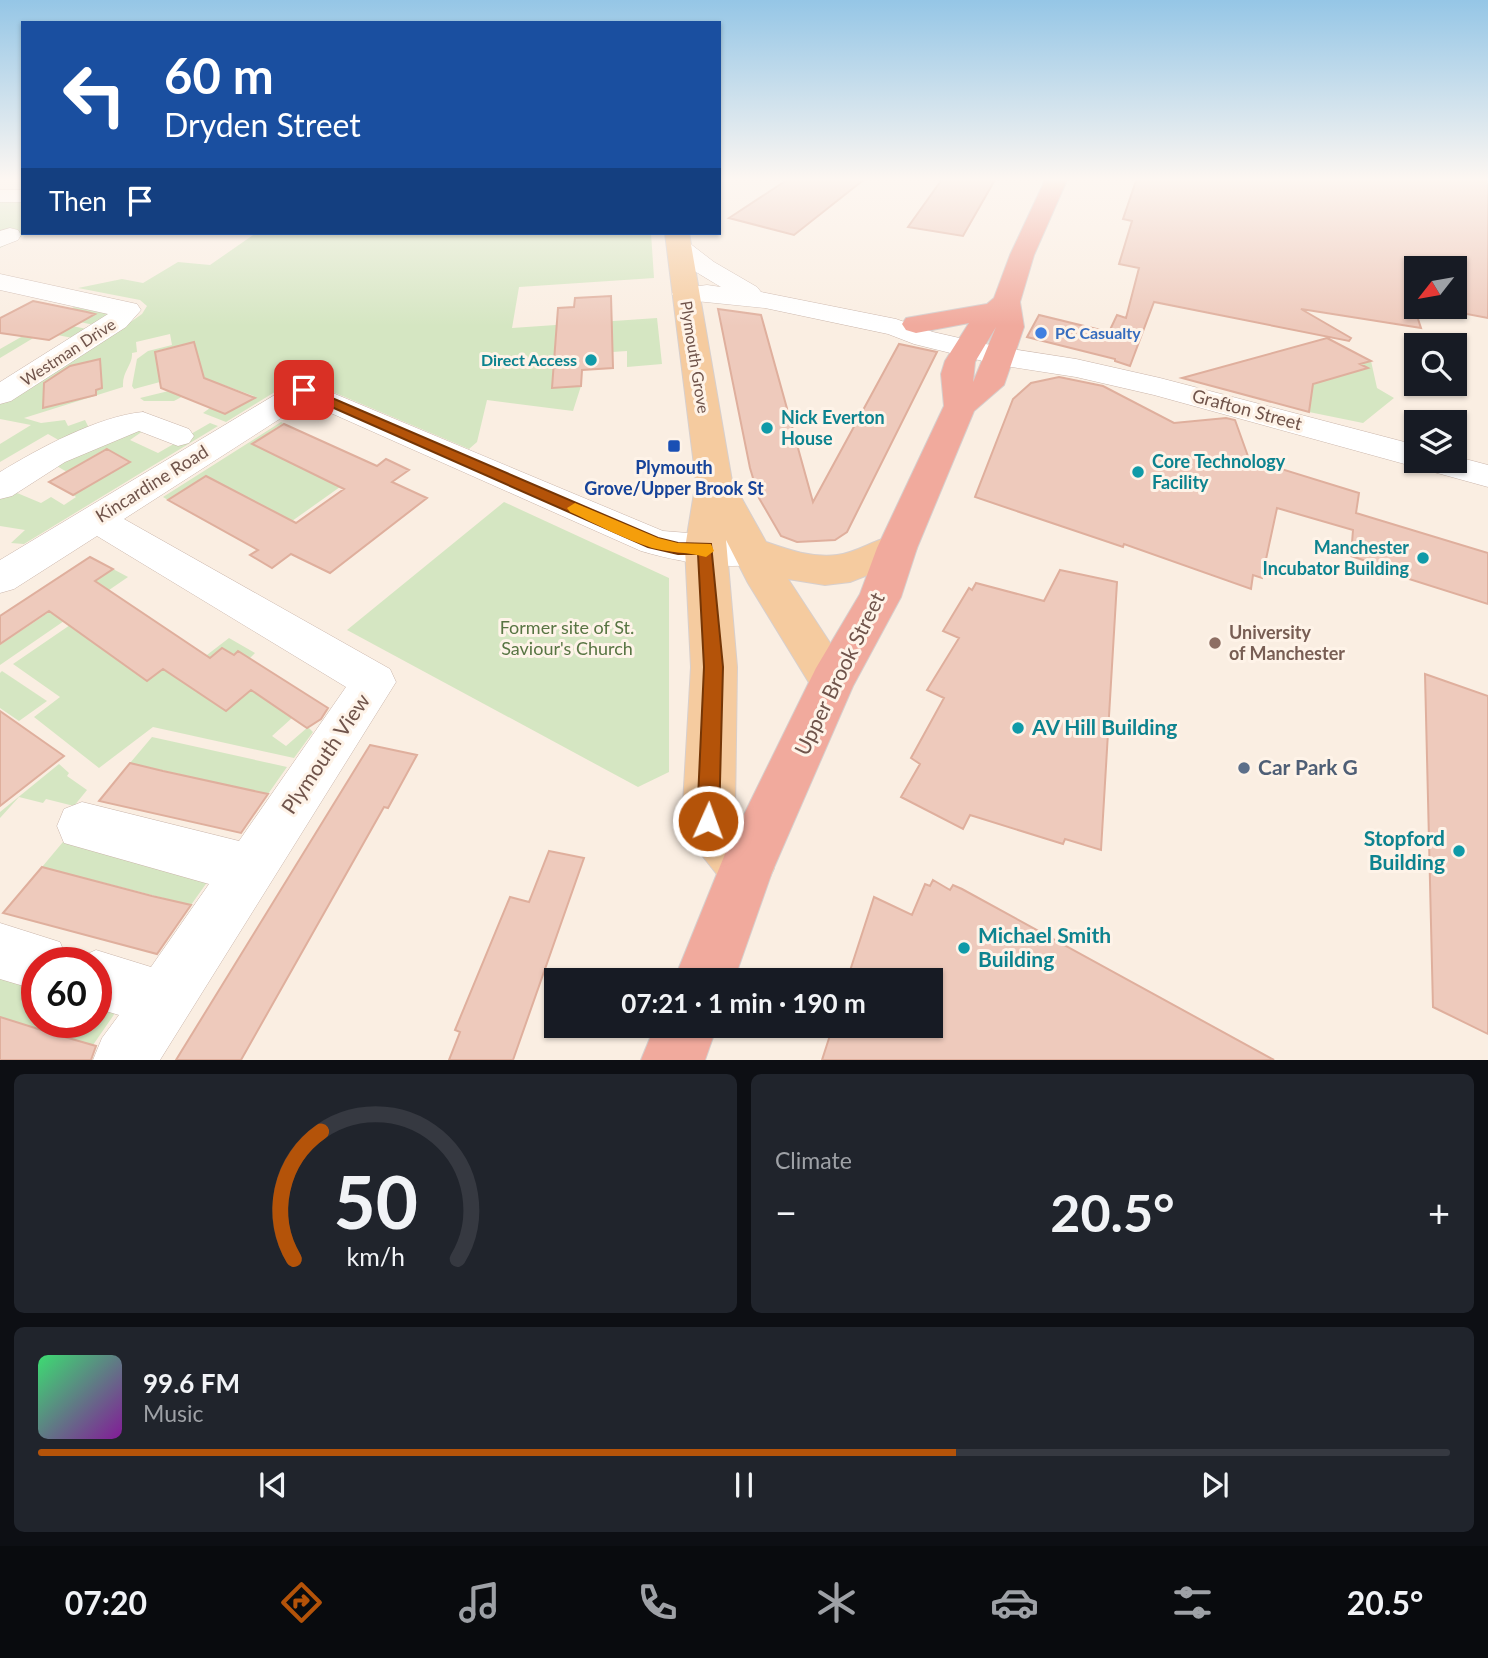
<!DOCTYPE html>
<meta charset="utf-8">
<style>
body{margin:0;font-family:Lato,sans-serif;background:#20242c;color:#f1f3f6;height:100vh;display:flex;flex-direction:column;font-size:26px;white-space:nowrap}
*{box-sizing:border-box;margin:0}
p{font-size:23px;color:#9ea1a6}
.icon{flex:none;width:38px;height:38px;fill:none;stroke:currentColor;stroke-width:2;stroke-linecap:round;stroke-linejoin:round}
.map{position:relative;height:1060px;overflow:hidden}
.panel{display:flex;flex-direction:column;gap:14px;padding:14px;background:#0d0f14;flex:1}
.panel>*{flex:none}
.banner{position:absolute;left:21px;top:21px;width:700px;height:214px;border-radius:0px;box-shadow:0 2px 5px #0004;background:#1a4fa0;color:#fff;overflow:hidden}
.needle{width:46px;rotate:239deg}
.buttons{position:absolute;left:1404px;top:256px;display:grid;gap:14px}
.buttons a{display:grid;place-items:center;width:63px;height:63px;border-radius:0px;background:#171b24;box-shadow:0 2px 5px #0004;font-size:35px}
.speed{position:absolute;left:21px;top:947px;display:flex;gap:14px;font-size:35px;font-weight:700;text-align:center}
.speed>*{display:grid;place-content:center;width:91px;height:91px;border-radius:50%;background:#171b24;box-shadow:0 2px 5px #0004;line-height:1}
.speed .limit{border:10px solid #d22;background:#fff;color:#111}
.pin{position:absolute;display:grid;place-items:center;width:60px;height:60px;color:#fff;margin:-30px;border-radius:14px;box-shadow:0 4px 10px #0006}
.me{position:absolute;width:77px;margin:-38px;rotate:2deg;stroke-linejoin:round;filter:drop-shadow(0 0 5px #0008)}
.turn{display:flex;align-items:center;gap:24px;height:147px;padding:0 28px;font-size:32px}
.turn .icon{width:91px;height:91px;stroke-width:2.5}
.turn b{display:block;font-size:49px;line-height:60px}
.then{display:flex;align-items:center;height:66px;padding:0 28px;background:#0003;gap:14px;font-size:26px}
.big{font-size:52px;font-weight:700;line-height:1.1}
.panel .card{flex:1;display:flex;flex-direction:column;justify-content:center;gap:10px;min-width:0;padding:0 24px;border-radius:10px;background:#20242c}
.panel .dial{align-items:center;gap:0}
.dial svg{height:182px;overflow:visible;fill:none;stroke:#363941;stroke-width:7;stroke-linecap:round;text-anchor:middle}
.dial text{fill:#f1f3f6;stroke:none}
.song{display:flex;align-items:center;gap:21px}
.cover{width:84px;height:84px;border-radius:10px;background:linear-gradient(135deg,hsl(140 70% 55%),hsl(290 70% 35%))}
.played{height:7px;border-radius:4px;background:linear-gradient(90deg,#b45309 65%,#363941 65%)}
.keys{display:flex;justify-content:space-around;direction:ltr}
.heat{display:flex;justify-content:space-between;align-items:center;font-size:38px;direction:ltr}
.panel .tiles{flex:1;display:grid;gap:14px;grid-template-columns:1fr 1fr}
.card:last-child{grid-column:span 2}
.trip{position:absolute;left:544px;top:968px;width:399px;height:70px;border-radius:0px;background:#171b24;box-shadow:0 2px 5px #0004;font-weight:700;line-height:70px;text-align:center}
.menu{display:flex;height:112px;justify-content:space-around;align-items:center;background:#090b0e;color:#9ea1a6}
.menu .icon{width:49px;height:49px}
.menu .active{color:#b45309}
.menu b{font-size:32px;color:#f1f3f6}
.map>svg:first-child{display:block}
.green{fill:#d5e6c2}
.building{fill:#eecabc;stroke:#dfaf9d;stroke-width:2}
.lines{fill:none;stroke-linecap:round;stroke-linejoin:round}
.minor-casing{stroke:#cab5aa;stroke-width:1}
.major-casing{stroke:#d7cfcd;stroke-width:2}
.highway-casing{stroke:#d7cfcd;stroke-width:2}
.minor{fill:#fff;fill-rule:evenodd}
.major{fill:#f5cb9f;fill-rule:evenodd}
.highway{fill:#f1aa9d;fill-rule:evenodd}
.route{fill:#b45309;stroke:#753606;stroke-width:2}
.slow{fill:#f59e0b}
.shop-dot{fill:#3f7fe0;stroke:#fef3e8;stroke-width:2.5}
.culture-dot{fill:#0f9aa8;stroke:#fef3e8;stroke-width:2.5}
.transit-dot{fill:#1a4fb4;stroke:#fef3e8;stroke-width:2.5}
.education-dot{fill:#8d6e63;stroke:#fef3e8;stroke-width:2.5}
.service-dot{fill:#5c6f8a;stroke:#fef3e8;stroke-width:2.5}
.labels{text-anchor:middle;stroke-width:6;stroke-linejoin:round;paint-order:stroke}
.far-shop-label{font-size:16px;font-weight:bold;fill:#366cbe;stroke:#fef3e8;text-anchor:start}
.far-street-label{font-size:16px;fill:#70544b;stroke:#fef3e8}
.far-culture-label{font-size:16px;font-weight:bold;fill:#0d838f;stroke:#fef3e8;text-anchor:end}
.street-label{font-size:18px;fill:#70544b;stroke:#fef3e8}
.culture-label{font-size:18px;font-weight:bold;fill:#0d838f;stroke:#fef3e8;text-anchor:start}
.transit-label{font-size:18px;font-weight:bold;fill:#164399;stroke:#fef3e8}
.park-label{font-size:18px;fill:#587543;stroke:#fef3e8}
.education-label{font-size:18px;font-weight:bold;fill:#785e54;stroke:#fef3e8;text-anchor:start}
.near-street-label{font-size:21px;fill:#70544b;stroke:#fef3e8}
.near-culture-label{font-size:21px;font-weight:bold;fill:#0d838f;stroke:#fef3e8;text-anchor:start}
.near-service-label{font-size:21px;font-weight:bold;fill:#4e5e75;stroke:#fef3e8;text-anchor:start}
</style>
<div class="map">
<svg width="1488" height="1060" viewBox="0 0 1488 1060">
<rect width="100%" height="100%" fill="#faeee2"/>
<!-- green -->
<path class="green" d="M 0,199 L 23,200 L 23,233 L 28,233 L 0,248 Z
M 256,233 L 651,233 L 654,278 L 519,287 L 512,328 L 657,318 L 662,364 L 627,367 L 627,351 L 582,354 L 556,340 L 552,388 L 581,386 L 573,411 L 487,400 L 477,442 L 469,449 L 278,369 L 275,371 L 296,379 L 226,422 L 203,413 L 210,408 L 225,414 L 254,396 L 218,383 L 195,396 L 189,393 L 174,401 L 144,401 L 140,398 L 189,386 L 193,342 L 156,351 L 160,382 L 134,389 L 132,386 L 137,359 L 148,351 L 172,345 L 170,334 L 136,342 L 137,352 L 132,353 C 133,365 122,371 123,387 L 24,418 L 41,423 L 65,420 L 68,426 L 85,420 L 88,426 L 87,430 L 62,442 L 48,434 L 0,462 L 0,444 L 31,425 L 0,419 L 0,404 L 132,321 L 142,314 L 147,306 L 140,300 L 78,288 L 122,279 L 143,283 L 178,262 L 210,265 Z
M 74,307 L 110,314 L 94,325 L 80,322 L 72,326 L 87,329 L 73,338 L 57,335 L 70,328 L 55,325 L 0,358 L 0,349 Z
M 1371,361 L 1377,388 L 1394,398 L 1363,423 L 1309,412 L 1313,384 L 1367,368 L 1360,364 Z
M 281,422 L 283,423 L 252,444 L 340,487 L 254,548 L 290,520 L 205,476 L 168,500 L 163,497 Z
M 210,423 L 218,426 L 24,544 L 11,543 L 25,530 L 0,526 L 0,497 L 10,490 L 41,503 L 51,497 L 64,505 L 76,497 L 72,494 L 130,461 L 105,449 L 67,472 L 50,462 L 126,431 L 143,431 L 130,440 L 158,453 Z
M 504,502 L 669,578 L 669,772 L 638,787 L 347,630 Z
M 113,569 L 128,577 L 0,665 L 0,645 Z
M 114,595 L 72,628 L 147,681 L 193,647 L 177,678 L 229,638 L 255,653 L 249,659 L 238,652 L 234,655 L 222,648 L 181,680 L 254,687 L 292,718 L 272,736 L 286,746 L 308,727 L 313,732 L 294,758 L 153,727 L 99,768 L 34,717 L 60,697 L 13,664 Z
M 2,671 L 47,701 L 19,721 L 0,708 L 0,673 Z
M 152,737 L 287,767 L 268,794 L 130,763 Z
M 59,764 L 69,773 L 67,776 L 87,790 L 74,806 L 46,799 L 43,803 L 19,797 L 0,818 L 0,812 Z
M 68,836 L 215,871 L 191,905 L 42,867 Z
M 0,969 L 37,979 L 37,1022 L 96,1022 L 96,996 L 122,1003 L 93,1045 L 0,1017 Z"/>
<!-- building -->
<path class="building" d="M 790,178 L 866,178 L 794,235 L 729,218 Z
M 943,178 L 996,178 L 963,236 L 908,227 Z
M 1137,178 L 1488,178 L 1488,318 L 1425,306 L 1454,306 L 1454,268 L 1416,268 L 1416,305 L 1413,304 L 1421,328 L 1301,309 L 1351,338 L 1349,341 L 1154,302 L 1130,366 L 1115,361 L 1115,359 L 1027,337 L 1039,315 L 1109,332 L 1117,315 L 1126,318 L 1139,268 L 1119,264 L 1132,221 L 1123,219 Z
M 611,296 L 613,368 L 582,370 L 581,386 L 552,388 L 558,308 L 574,307 L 575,298 Z
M 33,301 L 87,312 L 95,314 L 49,340 L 0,333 L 0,318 Z
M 718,309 L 761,315 L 813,502 L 899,344 L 937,352 L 847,532 L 835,540 L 797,542 L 781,536 L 759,498 L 750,468 Z
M 1327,338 L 1371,361 L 1360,364 L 1368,368 L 1313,384 L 1309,412 L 1182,378 Z
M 194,342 L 204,378 L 255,398 L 225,414 L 161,388 L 155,352 Z
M 100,359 L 102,388 L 96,390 L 96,395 L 43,408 L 44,383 L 70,366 Z
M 1059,377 L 1103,386 L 1174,423 L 1226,418 L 1235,420 L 1249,459 L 1359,493 L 1356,513 L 1488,553 L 1488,604 L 1365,565 L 1366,561 L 1351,556 L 1353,530 L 1277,508 L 1262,578 L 1253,575 L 1251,589 L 1124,544 L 1123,547 L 975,497 L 1013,399 L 1031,383 Z
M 284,424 L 377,466 L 386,459 L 409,470 L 392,482 L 427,498 L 330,573 L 291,554 L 272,568 L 250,555 L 258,550 L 168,500 L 206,476 L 296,523 L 344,489 L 252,444 Z
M 107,449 L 130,462 L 73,495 L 49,482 Z
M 90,557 L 113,569 L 95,581 L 210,658 L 222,648 L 234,655 L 238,651 L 328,708 L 321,719 L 307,728 L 251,690 L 226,711 L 163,669 L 147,681 L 49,611 L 0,644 L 0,616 Z
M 1060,570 L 1117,582 L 1101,850 L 1065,839 L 1063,844 L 970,815 L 963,829 L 901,797 L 920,764 L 911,758 L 944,698 L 927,690 L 959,638 L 943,631 L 969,588 L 972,590 L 976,583 L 1044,601 Z
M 1425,674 L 1488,696 L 1488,1034 L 1433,1007 Z
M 0,711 L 64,756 L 0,806 Z
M 370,745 L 417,755 L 388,808 L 384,807 L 241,1060 L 176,1060 Z
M 130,763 L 163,771 L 268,794 L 241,833 L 99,801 Z
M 549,851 L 584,858 L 513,1060 L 449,1060 L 460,1032 L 455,1030 L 510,897 L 529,902 Z
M 42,867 L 152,896 L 191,905 L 157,954 L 3,913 Z
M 933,880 L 950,890 L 953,885 L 962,889 L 1274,1060 L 822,1060 L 833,1026 L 931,1026 L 931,980 L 847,980 L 874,897 L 912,915 L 925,884 L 930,886 Z
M 0,1017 L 51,1033 L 96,1046 L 91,1060 L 0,1060 Z"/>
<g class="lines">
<defs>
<path id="minor" d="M 0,190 L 23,190 L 23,202 L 0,202 Z
M 10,228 L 18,230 L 21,235 L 18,240 L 0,247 L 0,231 Z
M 680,240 L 688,242 L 714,262 L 757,287 L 761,292 L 896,319 L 933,332 L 999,347 L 1076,359 L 1160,378 L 1416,445 L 1416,460 L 1454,460 L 1454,456 L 1488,465 L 1488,487 L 1154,395 L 1076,377 L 999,365 L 914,344 L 888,334 L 765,308 L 676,299 L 672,294 L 676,289 L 707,285 L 721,287 C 703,276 681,265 668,247 L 672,242 Z
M 0,274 L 137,304 L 141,310 L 126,327 L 11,401 L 0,404 L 0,382 L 108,314 L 0,290 Z
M 304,381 L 663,531 L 751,538 L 764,542 L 770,552 L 764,562 C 730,572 675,561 641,551 L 306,402 L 124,519 L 390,669 L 396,682 L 160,1060 L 93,1060 L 102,1038 L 119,1015 L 96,1008 L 96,962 L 74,962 L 76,959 L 96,950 L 151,967 L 209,884 L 64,843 L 57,826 L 64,809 L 82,802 L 239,841 L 346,687 L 97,536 L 14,589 L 0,593 L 0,560 L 293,384 Z
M 143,412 L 189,429 L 194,436 L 189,443 L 178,446 L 139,431 L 65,462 L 12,496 L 0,499 L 0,472 C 38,449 98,416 143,412 Z
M 0,923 L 60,942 L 68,962 L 37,962 L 37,990 L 0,979 Z"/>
<path id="major" d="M 665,233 L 689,233 L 732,481 L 766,542 C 789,550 812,558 837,555 C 864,552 883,530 911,538 L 917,548 L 911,558 L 850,582 L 825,585 L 788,579 L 855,681 L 848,694 L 832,700 L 816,694 L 748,583 L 726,540 L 737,667 L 735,812 L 765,849 L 774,868 L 765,887 L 746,895 L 727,887 L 689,839 L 682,821 L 691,667 L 685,548 L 696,481 Z"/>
<path id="highway" d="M 1046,178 L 1068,178 L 1034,255 L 1020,302 L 1024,327 L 1004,385 L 974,411 L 917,548 L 901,597 L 853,686 L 772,872 L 734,980 L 674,980 L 727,849 L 816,668 L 860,594 L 877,548 L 944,406 L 941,374 L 945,361 L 969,323 L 916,333 L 906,330 L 902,324 L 906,318 L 987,304 L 994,298 L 1010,255 ZM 996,327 L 974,380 L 973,382 L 975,362 Z
M 655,1026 L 717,1026 L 705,1060 L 641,1060 Z"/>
</defs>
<!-- minor casing -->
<use href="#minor" class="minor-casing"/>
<!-- major casing -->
<use href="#major" class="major-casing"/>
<!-- highway casing -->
<use href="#highway" class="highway-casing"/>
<!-- minor -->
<use href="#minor" class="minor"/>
<!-- major -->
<use href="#major" class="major"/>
<!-- highway -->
<use href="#highway" class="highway"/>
</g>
<!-- sky -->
<linearGradient id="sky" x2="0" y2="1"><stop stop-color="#95c6e6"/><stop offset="0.55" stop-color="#fdf7f2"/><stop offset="1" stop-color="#fdf7f2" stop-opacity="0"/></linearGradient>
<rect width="1488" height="326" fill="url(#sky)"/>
<!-- route -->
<path class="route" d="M 304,386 L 658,538 L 678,543 L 711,544 L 723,667 L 719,821 L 716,828 L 708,831 L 700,828 L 697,821 L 704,667 L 698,554 L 678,554 L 648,547 L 300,393 L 300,387 Z"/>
<!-- slow -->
<path class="slow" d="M 575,503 L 658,538 L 678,543 L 711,544 L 714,551 L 706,557 C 689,552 670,553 652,548 C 624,539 596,524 570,512 L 567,508 Z"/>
<!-- markers -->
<circle class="shop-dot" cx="1041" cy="333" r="7"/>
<g class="culture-dot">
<circle cx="591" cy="360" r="7"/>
<circle cx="767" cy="428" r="7"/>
<circle cx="1138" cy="472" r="7"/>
<circle cx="1423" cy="558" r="7"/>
<circle cx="1018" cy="728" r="7"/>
<circle cx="1459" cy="851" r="7"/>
<circle cx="964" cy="948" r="7"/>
</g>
<rect class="transit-dot" x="667" y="439" width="14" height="14" rx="3.5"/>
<circle class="education-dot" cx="1215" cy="643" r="7"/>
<circle class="service-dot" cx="1244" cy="768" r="7"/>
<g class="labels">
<!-- far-shop labels -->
<g class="far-shop-label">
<text x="1055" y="339">PC Casualty</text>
</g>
<!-- far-street labels -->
<g class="far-street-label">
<text transform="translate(68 352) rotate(-33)" y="6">Westman Drive</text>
<text transform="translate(695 357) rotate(81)" y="6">Plymouth Grove</text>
</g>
<!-- far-culture labels -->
<g class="far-culture-label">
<text x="577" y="366">Direct Access</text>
</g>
<!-- street labels -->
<g class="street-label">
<text transform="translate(1247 410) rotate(15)" y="6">Grafton Street</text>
<text transform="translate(152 484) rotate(-32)" y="6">Kincardine Road</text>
</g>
<!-- culture labels -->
<g class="culture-label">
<text x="781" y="424">Nick Everton<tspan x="781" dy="21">House</tspan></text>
<text x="1152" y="468">Core Technology<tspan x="1152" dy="21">Facility</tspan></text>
<text x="1409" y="554" text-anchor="end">Manchester<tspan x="1409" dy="21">Incubator Building</tspan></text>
</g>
<!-- transit labels -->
<g class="transit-label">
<text x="674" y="474">Plymouth<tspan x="674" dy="21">Grove/Upper Brook St</tspan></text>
</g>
<!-- park labels -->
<g class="park-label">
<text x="567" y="634">Former site of St.<tspan x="567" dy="21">Saviour's Church</tspan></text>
</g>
<!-- education labels -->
<g class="education-label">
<text x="1229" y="639">University<tspan x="1229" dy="21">of Manchester</tspan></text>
</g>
<!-- near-street labels -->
<g class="near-street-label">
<text transform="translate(840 674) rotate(-64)" y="7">Upper Brook Street</text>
<text transform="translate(326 754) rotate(-56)" y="7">Plymouth View</text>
</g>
<!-- near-culture labels -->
<g class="near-culture-label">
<text x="1032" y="735">AV Hill Building</text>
<text x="1445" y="846" text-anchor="end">Stopford<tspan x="1445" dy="24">Building</tspan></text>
<text x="978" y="943">Michael Smith<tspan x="978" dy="24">Building</tspan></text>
</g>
<!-- near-service labels -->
<g class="near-service-label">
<text x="1258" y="775">Car Park G</text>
</g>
</g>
</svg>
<div class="buttons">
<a><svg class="needle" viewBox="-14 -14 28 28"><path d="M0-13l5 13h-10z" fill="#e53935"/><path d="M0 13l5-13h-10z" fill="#9ea1a6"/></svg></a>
<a><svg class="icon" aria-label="search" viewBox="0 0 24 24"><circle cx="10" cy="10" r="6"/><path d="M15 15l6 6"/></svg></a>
<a><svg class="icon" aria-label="layers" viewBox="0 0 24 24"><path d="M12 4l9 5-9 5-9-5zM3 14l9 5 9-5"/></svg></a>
</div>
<div class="speed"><div class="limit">60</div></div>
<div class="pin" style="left:304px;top:390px;background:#d93025"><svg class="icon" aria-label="arrive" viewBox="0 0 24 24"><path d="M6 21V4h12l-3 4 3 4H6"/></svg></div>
<svg class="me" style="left:708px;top:821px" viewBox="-20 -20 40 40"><circle r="17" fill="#b45309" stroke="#fff" stroke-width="3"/><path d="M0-11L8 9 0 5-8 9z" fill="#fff"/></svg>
<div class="trip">07:21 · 1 min · 190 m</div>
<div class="banner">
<div class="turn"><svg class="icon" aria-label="left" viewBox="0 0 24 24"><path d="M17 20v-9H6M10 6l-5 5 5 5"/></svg><div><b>60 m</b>Dryden Street</div></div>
<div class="then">Then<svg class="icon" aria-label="arrive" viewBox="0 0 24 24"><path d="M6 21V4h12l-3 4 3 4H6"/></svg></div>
</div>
</div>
<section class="panel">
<div class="tiles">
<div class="card dial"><svg viewBox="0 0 100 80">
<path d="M14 69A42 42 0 1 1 86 69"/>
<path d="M14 69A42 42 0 0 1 26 13" stroke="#b45309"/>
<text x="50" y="56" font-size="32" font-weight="700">50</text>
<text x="50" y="72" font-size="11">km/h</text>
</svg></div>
<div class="card"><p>Climate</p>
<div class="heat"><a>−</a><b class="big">20.5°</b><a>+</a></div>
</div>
<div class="card">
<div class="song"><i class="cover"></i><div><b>99.6 FM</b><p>Music</p></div></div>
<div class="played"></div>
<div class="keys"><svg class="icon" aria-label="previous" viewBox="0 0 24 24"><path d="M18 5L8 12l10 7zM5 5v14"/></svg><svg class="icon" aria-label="pause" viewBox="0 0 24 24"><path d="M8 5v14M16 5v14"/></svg><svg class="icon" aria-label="next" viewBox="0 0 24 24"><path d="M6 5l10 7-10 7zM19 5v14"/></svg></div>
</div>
</div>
</section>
<nav class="menu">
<b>07:20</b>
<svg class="icon active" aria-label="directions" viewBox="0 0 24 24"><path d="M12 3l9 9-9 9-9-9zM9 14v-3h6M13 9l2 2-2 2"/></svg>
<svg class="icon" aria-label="music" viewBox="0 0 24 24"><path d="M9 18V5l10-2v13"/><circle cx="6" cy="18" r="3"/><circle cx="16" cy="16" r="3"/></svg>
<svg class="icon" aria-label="phone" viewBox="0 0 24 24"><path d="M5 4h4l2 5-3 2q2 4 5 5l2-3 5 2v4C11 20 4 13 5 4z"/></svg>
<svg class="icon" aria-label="climate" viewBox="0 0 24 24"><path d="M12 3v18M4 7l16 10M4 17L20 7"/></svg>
<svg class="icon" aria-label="car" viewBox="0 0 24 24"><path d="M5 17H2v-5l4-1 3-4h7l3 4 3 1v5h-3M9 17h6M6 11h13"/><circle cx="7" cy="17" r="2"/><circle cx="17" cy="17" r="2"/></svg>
<svg class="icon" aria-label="filters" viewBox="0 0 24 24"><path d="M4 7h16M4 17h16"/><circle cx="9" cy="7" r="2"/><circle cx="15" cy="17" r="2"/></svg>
<b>20.5°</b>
</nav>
